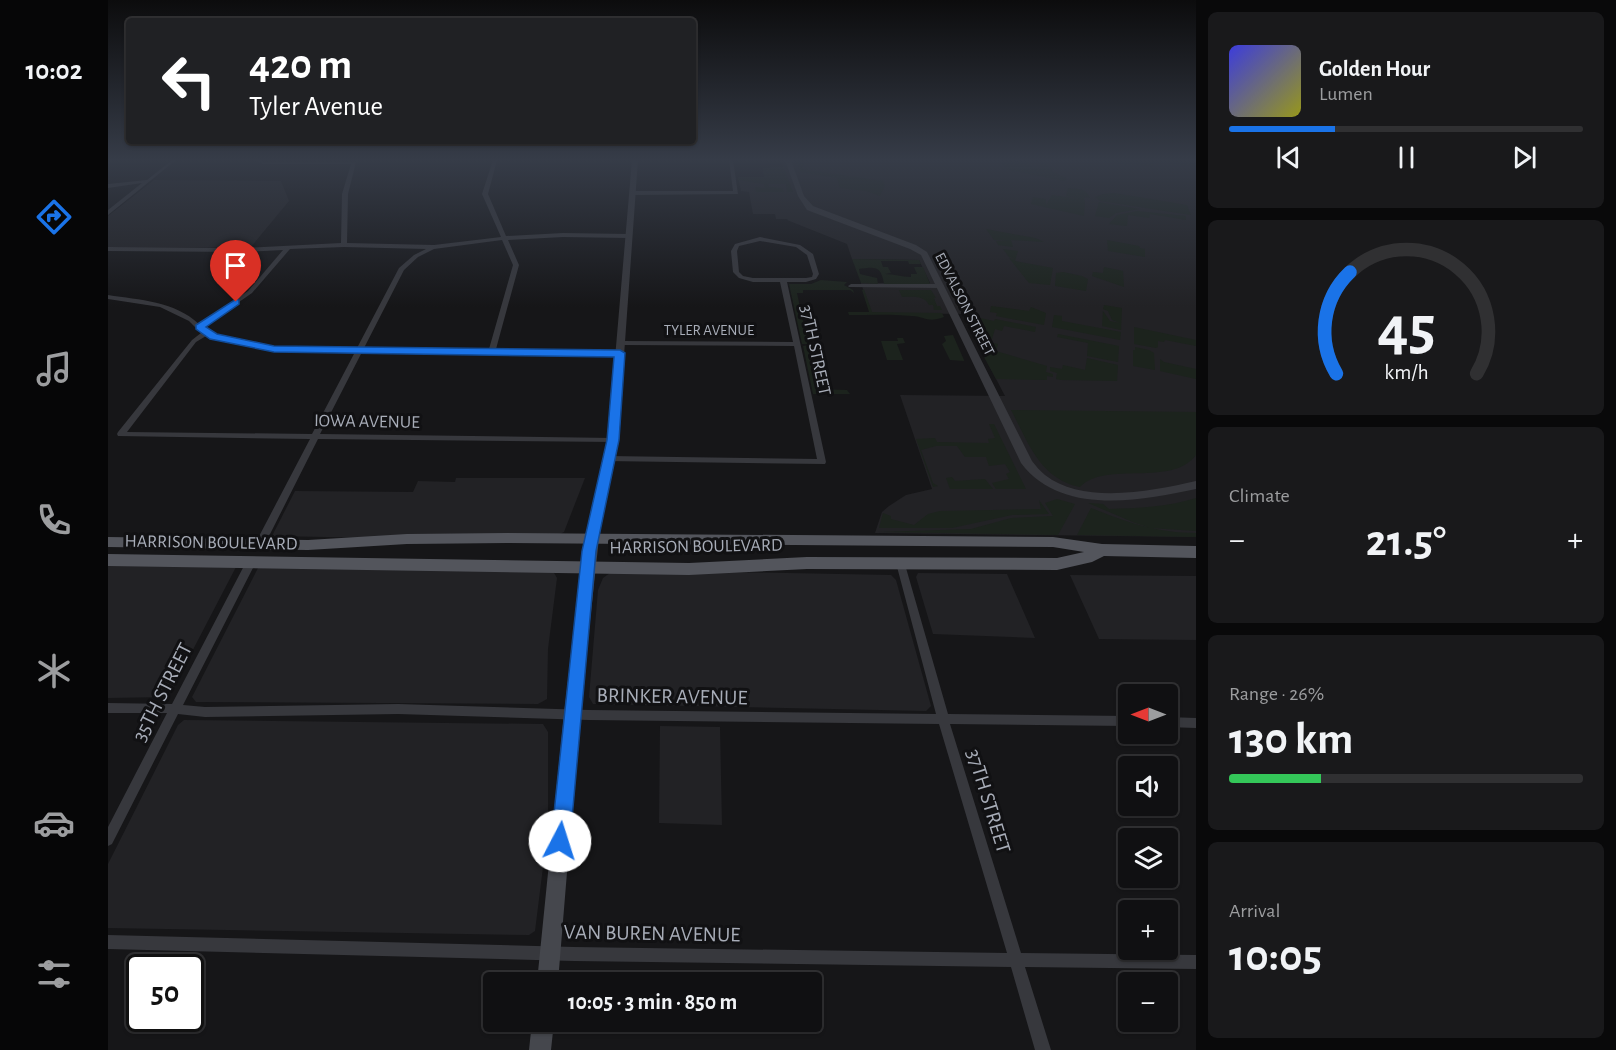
<!DOCTYPE html>
<meta charset="utf-8">
<style>
body{margin:0;font-family:"Alegreya Sans",sans-serif;background:#19191b;color:#f1f3f6;height:100vh;display:flex;flex-direction:column;font-size:22px;white-space:nowrap}
*{box-sizing:border-box;margin:0}
p{font-size:20px;color:#9c9d9f}
.icon{flex:none;width:33px;height:33px;fill:none;stroke:currentColor;stroke-width:2;stroke-linecap:round;stroke-linejoin:round}
.map{position:relative;flex:1;overflow:hidden}
.details{display:flex;flex-direction:column;gap:12px;padding:12px;background:#09090a;width:420px}
.details>*{flex:none}
.top-card{position:absolute;left:18px;top:18px;width:570px;height:126px;border-radius:6px;box-shadow:0 2px 4px #0004,0 0 0 2px #303032;background:#202124;color:#fff;overflow:hidden}
.needle{width:39px;rotate:270deg}
.tools{position:absolute;left:1010px;top:684px;display:grid;gap:12px}
.tools a{display:grid;place-items:center;width:60px;height:60px;border-radius:6px;background:#101012;box-shadow:0 2px 4px #0004,0 0 0 2px #303032;font-size:30px}
.speed{position:absolute;left:18px;top:954px;display:flex;gap:12px;font-size:30px;font-weight:700;text-align:center}
.speed>*{display:grid;place-content:center;width:78px;height:78px;border-radius:50%;background:#101012;box-shadow:0 2px 4px #0004,0 0 0 2px #303032;line-height:1}
.speed .limit{border:3px solid #111;border-radius:9px;background:#fff;color:#111}
.pin{position:absolute;display:grid;place-items:center;width:51px;height:51px;color:#fff;margin:-62px -26px;border-radius:50% 50% 50% 0;rotate:-45deg;box-shadow:0 0 6px #0007}
.pin .icon{rotate:45deg}
.me{position:absolute;width:66px;margin:-33px;rotate:5deg;stroke-linejoin:round;filter:drop-shadow(0 0 4px #0008)}
.turn{display:flex;align-items:center;gap:21px;height:126px;padding:0 24px;font-size:27px}
.turn .icon{width:78px;height:78px;stroke-width:2.5}
.turn b{display:block;font-size:42px;line-height:51px}
.big{font-size:45px;font-weight:700;line-height:1.1}
.details .widget{flex:1;display:flex;flex-direction:column;justify-content:center;gap:9px;min-width:0;padding:0 21px;border-radius:9px;background:#19191b}
.details .dial{align-items:center;gap:0}
.dial svg{height:156px;overflow:visible;fill:none;stroke:#303032;stroke-width:7;stroke-linecap:round;text-anchor:middle}
.dial text{fill:#f1f3f6;stroke:none}
.song{display:flex;align-items:center;gap:18px}
.cover{width:72px;height:72px;border-radius:9px;background:linear-gradient(135deg,hsl(240 70% 55%),hsl(60 70% 35%))}
.played{height:6px;border-radius:3px;background:linear-gradient(90deg,#1a73e8 30%,#303032 30%)}
.keys{display:flex;justify-content:space-around;direction:ltr}
.heat{display:flex;justify-content:space-between;align-items:center;font-size:33px;direction:ltr}
.charge{height:9px;border-radius:4px;background:linear-gradient(90deg,#34c759 26%,#303032 0)}
.trip{position:absolute;left:375px;top:972px;width:339px;height:60px;border-radius:6px;background:#101012;box-shadow:0 2px 4px #0004,0 0 0 2px #303032;font-weight:700;line-height:60px;text-align:center}
main{display:flex;flex:1;min-height:0}
.tab-bar{display:flex;flex-direction:column;width:108px;justify-content:space-around;align-items:center;background:#060607;color:#9c9d9f}
.tab-bar .icon{width:42px;height:42px}
.tab-bar .current{color:#1a73e8}
.tab-bar b{font-size:27px;color:#f1f3f6}
.map>svg:first-child{display:block}
.built{fill:#222225}
.green{fill:#1c231d}
.lines{fill:none;stroke-linecap:round;stroke-linejoin:round}
.minor{fill:#37383d;fill-rule:evenodd}
.tertiary{fill:#37383d;fill-rule:evenodd}
.secondary{fill:#45474d;fill-rule:evenodd}
.primary{fill:#53555c;fill-rule:evenodd}
.route{fill:#1a73e8;stroke:#114b97;stroke-width:1.5}
.labels{text-anchor:middle;stroke-width:6;stroke-linejoin:round;paint-order:stroke}
.far-street-label{font-size:15px;fill:#a8adb8;stroke:#111113}
.street-label{font-size:18px;fill:#a8adb8;stroke:#111113}
.near-street-label{font-size:21px;fill:#a8adb8;stroke:#111113}
</style>
<main>
<nav class="tab-bar">
<b>10:02</b>
<svg class="icon current" aria-label="directions" viewBox="0 0 24 24"><path d="M12 3l9 9-9 9-9-9zM9 14v-3h6M13 9l2 2-2 2"/></svg>
<svg class="icon" aria-label="music" viewBox="0 0 24 24"><path d="M9 18V5l10-2v13"/><circle cx="6" cy="18" r="3"/><circle cx="16" cy="16" r="3"/></svg>
<svg class="icon" aria-label="phone" viewBox="0 0 24 24"><path d="M5 4h4l2 5-3 2q2 4 5 5l2-3 5 2v4C11 20 4 13 5 4z"/></svg>
<svg class="icon" aria-label="climate" viewBox="0 0 24 24"><path d="M12 3v18M4 7l16 10M4 17L20 7"/></svg>
<svg class="icon" aria-label="car" viewBox="0 0 24 24"><path d="M5 17H2v-5l4-1 3-4h7l3 4 3 1v5h-3M9 17h6M6 11h13"/><circle cx="7" cy="17" r="2"/><circle cx="17" cy="17" r="2"/></svg>
<svg class="icon" aria-label="filters" viewBox="0 0 24 24"><path d="M4 7h16M4 17h16"/><circle cx="9" cy="7" r="2"/><circle cx="15" cy="17" r="2"/></svg>
</nav>
<div class="map">
<svg width="1088" height="1050" viewBox="0 0 1088 1050">
<rect width="100%" height="100%" fill="#161618"/>
<!-- built -->
<path class="built" d="M 673,160 L 1088,160 L 1088,537 L 767,533 L 774,512 L 781,506 L 798,495 L 824,489 L 792,395 L 897,396 L 854,314 L 763,313 L 753,283 L 822,283 L 811,260 L 744,259 L 739,244 L 679,220 L 680,219 L 668,219 L 667,214 L 645,214 L 641,192 L 633,191 L 630,177 L 656,177 L 655,168 L 675,167 Z
M 46,180 L 173,181 L 181,201 L 143,247 L 0,247 L 0,216 Z
M 348,478 L 477,478 L 456,532 L 448,536 L 326,539 L 164,536 L 187,491 L 305,492 L 310,481 L 347,482 Z
M 0,563 L 128,567 L 64,690 L 58,697 L 0,698 Z
M 150,568 L 445,571 L 449,578 L 440,649 L 439,699 L 430,704 L 88,702 L 84,697 Z
M 513,570 L 783,575 L 788,580 L 823,706 L 818,711 L 485,704 L 481,697 L 490,590 L 495,578 L 502,573 Z
M 810,573 L 899,574 L 927,638 L 825,634 L 808,577 Z
M 962,575 L 1088,576 L 1088,640 L 991,639 Z
M 76,720 L 435,724 L 440,732 L 440,827 L 427,931 L 421,935 L 0,928 L 0,864 L 70,725 Z
M 552,726 L 612,727 L 614,825 L 551,823 Z"/>
<!-- green -->
<path class="green" d="M 673,160 L 685,192 L 679,192 L 678,184 C 671,184 666,184 660,184 L 661,187 L 674,188 L 676,192 L 648,192 L 647,187 L 657,188 L 656,184 L 630,180 L 630,177 L 656,177 L 655,168 L 675,167 Z
M 687,160 L 694,160 L 696,165 L 693,169 L 775,181 L 777,185 L 772,196 L 758,191 L 732,188 L 729,178 L 692,172 Z
M 901,160 L 923,162 L 920,166 L 942,169 L 930,166 L 936,162 L 946,172 L 959,179 L 956,181 L 900,170 L 891,162 L 901,162 Z
M 990,160 L 1088,160 L 1088,167 L 1046,161 L 1044,167 L 1021,163 L 1020,165 Z
M 960,188 C 972,190 977,187 982,198 L 977,197 L 976,199 L 977,202 L 976,216 L 923,204 L 925,197 L 938,199 L 938,205 L 944,195 L 972,199 L 958,196 Z
M 1006,193 L 1079,205 L 1083,215 L 992,201 L 987,197 L 995,194 Z
M 991,202 L 1032,209 L 1008,213 L 1001,218 L 987,216 Z
M 1029,211 L 1078,216 L 1078,220 L 1042,214 L 1041,218 L 1020,215 L 1019,226 L 1001,224 L 1009,215 Z
M 878,229 L 927,238 L 936,242 L 903,240 L 905,247 L 890,245 L 888,241 L 901,241 L 886,240 Z
M 999,240 L 1031,246 L 1032,248 L 1037,249 L 1037,257 L 1000,251 Z
M 895,249 L 910,251 L 907,261 L 945,268 L 942,285 L 921,283 L 901,258 L 907,259 L 901,257 Z
M 744,259 L 811,260 L 813,264 L 801,264 L 800,261 L 773,261 L 775,267 L 780,267 L 783,273 L 777,274 C 787,274 793,277 803,277 L 803,274 L 809,274 L 806,267 L 815,267 L 822,284 L 776,284 C 773,265 767,267 751,269 L 752,274 L 769,278 L 770,284 L 753,283 Z
M 996,267 L 1015,271 L 1016,287 L 984,276 L 985,272 L 995,273 Z
M 955,272 L 974,276 L 980,279 L 978,291 L 947,286 L 948,273 Z
M 713,280 L 739,282 L 736,285 L 745,290 L 746,293 L 742,290 L 695,290 L 695,293 L 689,293 L 700,344 L 694,344 L 681,284 L 703,284 Z
M 756,289 L 764,312 L 834,313 L 836,317 C 820,323 818,317 804,316 C 783,314 762,315 741,315 L 740,312 L 761,312 L 754,290 Z
M 791,290 L 823,290 L 828,298 L 826,298 L 829,306 L 832,306 L 834,310 L 826,310 L 825,305 L 821,305 C 816,295 804,297 794,297 Z
M 996,305 L 1014,308 L 1013,330 L 994,326 L 995,311 L 1002,321 L 1012,323 L 1004,320 L 1000,311 L 995,309 Z
M 883,306 L 921,311 L 923,307 L 938,313 L 936,325 L 888,316 L 889,313 L 882,312 Z
M 854,314 L 886,321 L 887,319 L 928,327 L 927,332 L 896,326 L 894,331 L 887,329 L 884,339 L 869,343 Z
M 946,315 L 954,316 L 954,321 L 1013,332 L 1012,340 L 944,327 Z
M 1026,327 L 1088,340 L 1088,346 L 1057,340 L 1056,342 L 1050,341 L 1050,347 L 1048,348 L 1026,344 Z
M 950,334 L 1011,346 L 1010,362 L 979,356 L 980,343 L 949,337 Z
M 845,335 L 856,360 L 856,361 L 842,360 L 834,344 L 838,341 L 836,336 Z
M 789,338 L 795,338 L 797,343 L 789,344 L 795,360 L 779,360 L 773,341 L 790,341 Z
M 886,343 L 890,344 L 888,351 L 939,366 L 938,372 L 945,374 L 945,377 L 939,376 L 939,380 L 888,379 L 871,348 Z
M 701,345 L 711,389 L 739,390 L 742,394 L 705,394 L 695,346 Z
M 1027,347 L 1041,350 L 1046,353 L 1047,370 L 1025,366 L 1025,350 L 1027,350 Z
M 979,358 L 1010,365 L 1009,381 L 953,380 L 948,379 L 949,373 L 942,371 L 942,367 L 954,369 L 955,365 L 977,370 Z
M 1052,359 L 1056,362 L 1088,369 L 1088,379 L 1052,371 Z
M 903,410 L 1088,412 L 1088,455 C 1063,488 998,460 972,487 C 932,479 920,442 903,410 Z
M 881,424 L 886,424 L 918,489 L 888,489 L 884,483 L 901,479 L 898,474 L 902,472 L 897,464 L 881,466 L 878,457 L 857,457 L 849,446 L 828,446 L 813,450 L 825,483 L 830,486 L 825,487 L 808,439 L 827,438 L 829,442 L 881,443 L 880,439 L 887,438 Z
M 844,477 L 847,481 L 877,479 L 885,489 L 842,489 L 838,478 Z
M 1088,498 L 1088,531 L 1043,528 L 1027,523 L 980,503 L 995,504 L 1001,509 C 1031,508 1059,507 1088,498 Z
M 949,499 L 967,504 L 950,535 L 770,532 L 863,529 L 903,518 L 945,516 L 937,503 Z
M 931,500 L 941,514 L 904,515 L 844,528 L 771,528 L 775,513 L 783,516 L 783,519 L 806,525 L 820,514 L 832,511 L 933,509 Z
M 983,508 C 1018,522 1049,533 1088,533 L 1088,537 L 969,535 Z"/>
<g class="lines">
<!-- minor -->
<path class="minor" d="M 64,160 L 68,160 L 0,215 L 0,210 L 34,183 L 0,188 L 0,184 L 39,180 Z
M 148,160 L 153,160 L 156,162 L 248,162 L 240,194 L 239,243 L 326,245 L 393,237 L 374,194 L 385,160 L 389,160 L 380,194 L 398,236 L 455,233 L 521,234 L 524,236 L 521,238 L 455,237 L 400,240 L 411,265 L 388,349 L 512,351 L 514,352 L 514,354 L 254,352 L 212,434 L 505,438 L 509,440 L 508,442 L 210,439 L 157,544 L 155,546 L 149,546 L 147,544 L 202,439 L 10,436 L 9,434 L 10,432 L 84,340 L 93,333 L 81,321 L 52,307 L 0,299 L 0,295 C 32,300 66,301 91,324 L 140,291 L 175,250 L 134,252 L 0,251 L 0,247 L 134,248 L 233,243 L 234,194 L 243,164 L 155,164 ZM 394,240 L 405,265 L 381,349 L 256,348 L 296,270 L 310,257 L 326,249 ZM 236,247 L 318,249 L 306,255 L 291,268 L 249,348 L 166,347 L 108,335 L 99,332 L 95,327 L 144,293 L 182,249 ZM 98,336 L 106,339 L 166,351 L 247,352 L 204,434 L 19,432 L 88,342 Z
M 621,160 L 625,160 L 630,194 L 525,195 L 522,193 L 525,191 L 625,191 Z
M 652,237 L 692,245 L 705,254 L 711,274 L 708,279 L 698,282 L 679,282 L 718,462 L 717,464 L 497,461 L 496,459 L 500,456 L 709,459 L 686,346 L 513,345 L 510,343 L 513,341 L 685,342 L 672,282 L 645,282 L 631,278 L 625,272 L 623,251 L 627,244 ZM 652,241 L 688,247 L 699,255 L 705,274 L 704,277 L 698,278 L 645,278 L 635,276 L 631,272 L 629,251 L 631,246 Z
M 743,284 L 833,284 L 836,286 L 833,288 L 741,287 L 740,286 Z
M 143,559 L 146,560 L 148,562 L 75,705 L 97,707 L 290,704 L 481,710 L 828,714 L 788,563 L 790,561 L 796,561 L 840,714 L 1020,716 L 1020,726 L 842,724 L 913,953 L 1088,955 L 1088,969 L 917,967 L 943,1050 L 927,1050 L 903,967 L 466,961 L 0,949 L 0,935 L 466,947 L 899,953 L 831,724 L 481,720 L 290,714 L 97,717 L 70,714 L 4,844 L 0,846 L 0,827 L 59,713 L 0,713 L 0,703 L 64,704 L 138,562 L 140,560 Z
M 1059,717 L 1088,718 L 1088,728 L 1059,727 Z"/>
<!-- tertiary -->
<path class="tertiary" d="M 524,160 L 530,160 L 510,440 L 490,538 L 484,542 L 478,538 L 500,440 Z
M 677,160 L 683,160 L 696,196 L 705,206 L 808,245 L 819,252 L 924,461 C 928,466 932,471 937,475 C 975,505 1045,491 1088,481 L 1088,489 C 1032,501 953,516 913,463 L 813,255 L 802,249 L 699,210 L 690,196 Z"/>
<!-- secondary -->
<path class="secondary" d="M 484,533 L 491,538 L 472,714 L 450,982 L 429,982 L 456,714 L 477,538 Z
M 424,1022 L 446,1022 L 443,1050 L 421,1050 Z"/>
<!-- primary -->
<path class="primary" d="M 399,533 L 945,537 L 994,544 L 1088,546 L 1088,558 L 996,556 L 984,562 L 949,570 L 699,569 L 581,575 L 0,566 L 0,554 L 581,563 L 699,557 L 949,558 L 976,552 L 945,547 L 399,543 L 299,544 L 200,550 L 0,547 L 0,537 L 200,540 L 299,534 Z"/>
</g>
<!-- sky -->
<linearGradient id="sky" x2="0" y2="1"><stop stop-color="#0c0c0d"/><stop offset="0.52" stop-color="#363c48"/><stop offset="1" stop-color="#363c48" stop-opacity="0"/></linearGradient>
<rect width="1088" height="307" fill="url(#sky)"/>
<!-- route -->
<path class="route" d="M 128,299 L 131,300 L 131,304 L 98,327 L 109,334 L 166,346 L 512,350 L 517,353 L 511,440 L 488,551 L 462,841 L 459,848 L 452,850 L 445,848 L 443,841 L 474,551 L 499,440 L 506,357 L 166,352 L 102,339 L 88,329 L 88,325 Z"/>
<g class="labels">
<!-- far-street labels -->
<g class="far-street-label">
<text transform="translate(857 304) rotate(63)" y="5">EDVALSON STREET</text>
<text x="601" y="335">TYLER AVENUE</text>
</g>
<!-- street labels -->
<g class="street-label">
<text transform="translate(708 350) rotate(78)" y="6">37TH STREET</text>
<text transform="translate(259 421) rotate(1)" y="6">IOWA AVENUE</text>
<text transform="translate(103 542) rotate(1)" y="6">HARRISON BOULEVARD</text>
<text transform="translate(588 546) rotate(-1)" y="6">HARRISON BOULEVARD</text>
</g>
<!-- near-street labels -->
<g class="near-street-label">
<text transform="translate(54 692) rotate(-63)" y="7">35TH STREET</text>
<text transform="translate(564 696) rotate(1)" y="7">BRINKER AVENUE</text>
<text transform="translate(881 801) rotate(73)" y="7">37TH STREET</text>
<text transform="translate(544 933) rotate(1)" y="7">VAN BUREN AVENUE</text>
</g>
</g>
</svg>
<div class="tools">
<a><svg class="needle" viewBox="-14 -14 28 28"><path d="M0-13l5 13h-10z" fill="#e53935"/><path d="M0 13l5-13h-10z" fill="#9c9d9f"/></svg></a>
<a><svg class="icon" aria-label="sound" viewBox="0 0 24 24"><path d="M4 9h4l5-4v14l-5-4H4zM17 9q2 3 0 6"/></svg></a>
<a><svg class="icon" aria-label="layers" viewBox="0 0 24 24"><path d="M12 4l9 5-9 5-9-5zM3 14l9 5 9-5"/></svg></a>
<a>+</a>
<a>−</a>
</div>
<div class="speed"><div class="limit">50</div></div>
<div class="pin" style="left:128px;top:302px;background:#d93025"><svg class="icon" aria-label="arrive" viewBox="0 0 24 24"><path d="M6 21V4h12l-3 4 3 4H6"/></svg></div>
<svg class="me" style="left:452px;top:841px" viewBox="-20 -20 40 40"><circle r="19" fill="#fff"/><path d="M0-13L10 11 0 6-10 11z" fill="#1a73e8"/></svg>
<div class="trip">10:05 · 3 min · 850 m</div>
<div class="top-card">
<div class="turn"><svg class="icon" aria-label="left" viewBox="0 0 24 24"><path d="M17 20v-9H6M10 6l-5 5 5 5"/></svg><div><b>420 m</b>Tyler Avenue</div></div>
</div>
</div>
<section class="details">
<div class="widget">
<div class="song"><i class="cover"></i><div><b>Golden Hour</b><p>Lumen</p></div></div>
<div class="played"></div>
<div class="keys"><svg class="icon" aria-label="previous" viewBox="0 0 24 24"><path d="M18 5L8 12l10 7zM5 5v14"/></svg><svg class="icon" aria-label="pause" viewBox="0 0 24 24"><path d="M8 5v14M16 5v14"/></svg><svg class="icon" aria-label="next" viewBox="0 0 24 24"><path d="M6 5l10 7-10 7zM19 5v14"/></svg></div>
</div>
<div class="widget dial"><svg viewBox="0 0 100 80">
<path d="M14 69A42 42 0 1 1 86 69"/>
<path d="M14 69A42 42 0 0 1 21 17" stroke="#1a73e8"/>
<text x="50" y="56" font-size="32" font-weight="700">45</text>
<text x="50" y="72" font-size="11">km/h</text>
</svg></div>
<div class="widget"><p>Climate</p>
<div class="heat"><a>−</a><b class="big">21.5°</b><a>+</a></div>
</div>
<div class="widget"><p>Range · 26%</p><b class="big">130 km</b><div class="charge"></div></div>
<div class="widget"><p>Arrival</p><b class="big">10:05</b></div>
</section>
</main>
